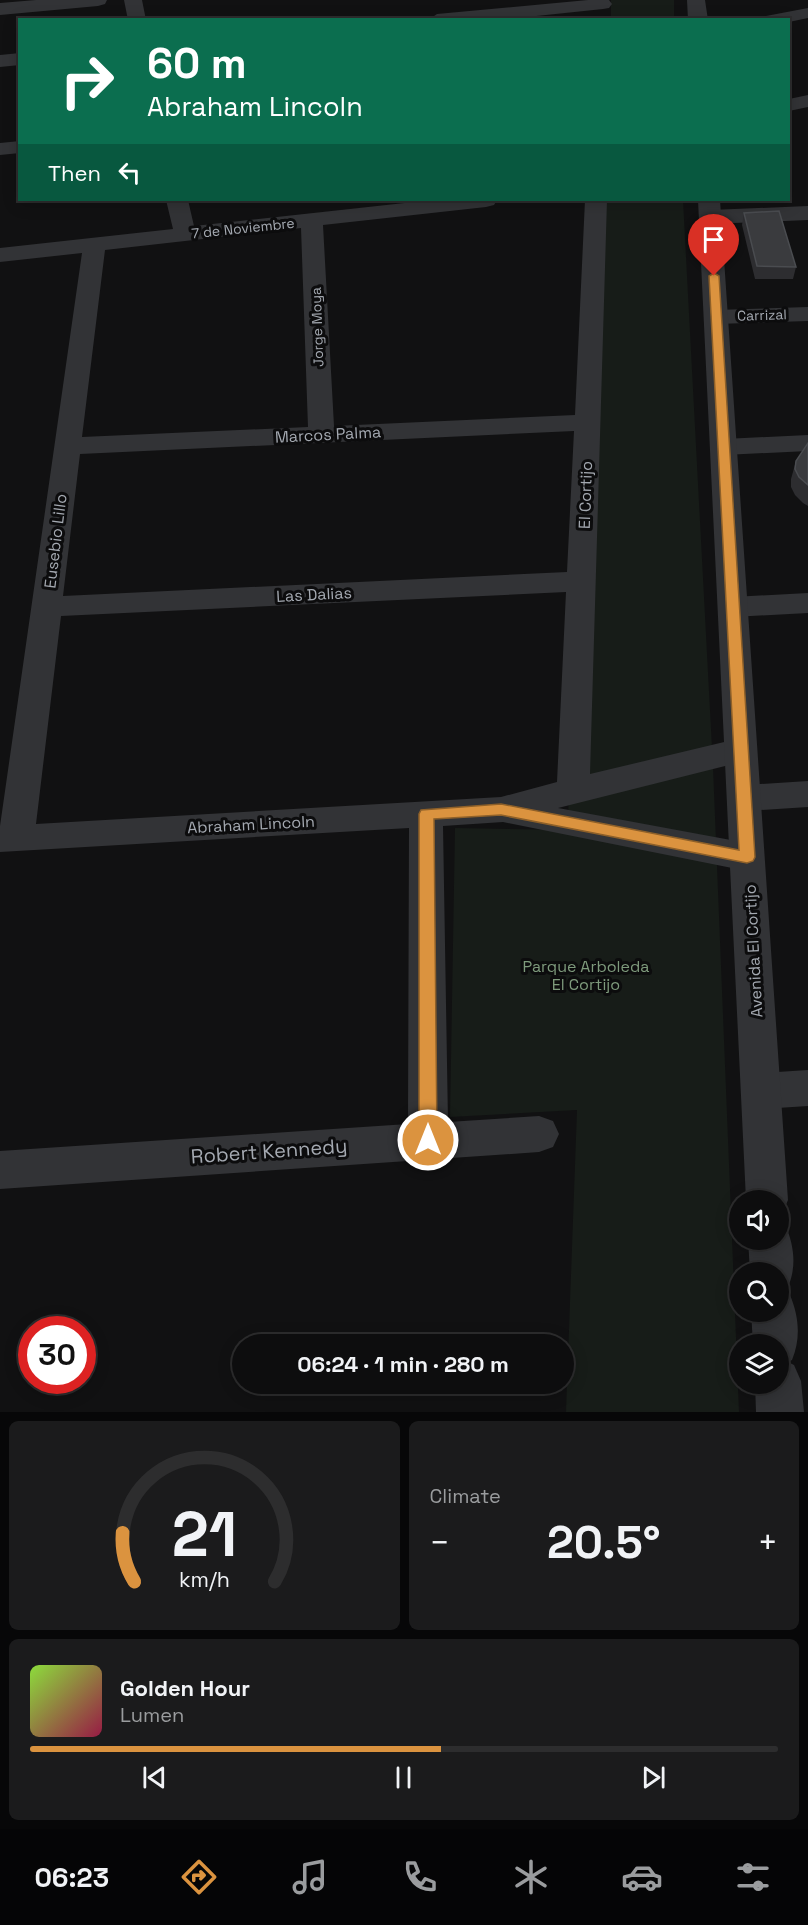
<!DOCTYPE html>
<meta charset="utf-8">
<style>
body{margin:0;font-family:"Space Grotesk",sans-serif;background:#1b1b1c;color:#f1f3f6;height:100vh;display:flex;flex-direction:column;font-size:22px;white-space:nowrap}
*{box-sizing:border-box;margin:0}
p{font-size:20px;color:#9a9c9e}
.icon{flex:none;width:33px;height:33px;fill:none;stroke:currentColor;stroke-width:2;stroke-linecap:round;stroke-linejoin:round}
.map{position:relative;height:1412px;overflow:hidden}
.side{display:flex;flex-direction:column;gap:9px;padding:9px;background:#070708;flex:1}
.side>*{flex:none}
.banner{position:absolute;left:18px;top:18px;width:772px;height:183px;border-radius:0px;box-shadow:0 3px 15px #0003,0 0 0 2px #2d2d2e;background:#0b6e4f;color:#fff;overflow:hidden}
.fabs{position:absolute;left:729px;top:1190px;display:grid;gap:12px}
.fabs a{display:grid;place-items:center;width:60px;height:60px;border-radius:50%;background:#0d0d0e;box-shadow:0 3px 15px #0003,0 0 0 2px #2d2d2e;font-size:30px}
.speed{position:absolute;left:18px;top:1316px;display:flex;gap:12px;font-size:30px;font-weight:700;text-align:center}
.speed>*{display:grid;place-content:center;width:78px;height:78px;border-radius:50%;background:#0d0d0e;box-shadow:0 3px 15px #0003,0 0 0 2px #2d2d2e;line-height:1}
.speed .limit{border:9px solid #d22;background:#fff;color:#111}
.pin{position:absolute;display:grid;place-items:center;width:51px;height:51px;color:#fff;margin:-62px -26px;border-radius:50% 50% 50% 0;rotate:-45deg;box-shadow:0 0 6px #0007}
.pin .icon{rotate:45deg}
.me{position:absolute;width:66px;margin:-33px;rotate:0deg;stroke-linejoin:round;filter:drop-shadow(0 0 4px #0008)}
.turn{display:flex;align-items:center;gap:21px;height:126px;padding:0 30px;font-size:27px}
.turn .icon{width:78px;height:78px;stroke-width:2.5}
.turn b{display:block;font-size:42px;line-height:51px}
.then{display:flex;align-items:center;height:57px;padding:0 30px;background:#0003;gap:12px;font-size:22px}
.big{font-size:45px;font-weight:600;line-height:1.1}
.side .tile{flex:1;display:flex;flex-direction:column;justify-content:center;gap:9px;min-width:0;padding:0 21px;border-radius:9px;background:#1b1b1c}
.side .dial{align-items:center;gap:0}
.dial svg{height:156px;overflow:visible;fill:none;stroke:#2d2d2e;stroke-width:7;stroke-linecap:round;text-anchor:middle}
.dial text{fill:#f1f3f6;stroke:none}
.song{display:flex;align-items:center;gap:18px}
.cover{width:72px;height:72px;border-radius:9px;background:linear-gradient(135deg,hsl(90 70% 55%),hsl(340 70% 35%))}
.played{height:6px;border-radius:3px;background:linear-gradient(90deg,#db933f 55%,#2d2d2e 55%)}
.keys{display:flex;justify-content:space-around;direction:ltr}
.heat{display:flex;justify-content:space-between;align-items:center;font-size:33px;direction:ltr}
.side .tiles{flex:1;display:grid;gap:9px;grid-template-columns:1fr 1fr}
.tile:last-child{grid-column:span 2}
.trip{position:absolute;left:232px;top:1334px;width:342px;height:60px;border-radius:30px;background:#0d0d0e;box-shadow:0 3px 15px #0003,0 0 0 2px #2d2d2e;font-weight:600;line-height:60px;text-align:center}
.menu{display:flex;height:96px;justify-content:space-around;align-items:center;background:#050506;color:#9a9c9e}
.menu .icon{width:42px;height:42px}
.menu .active{color:#db933f}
.menu b{font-size:27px;color:#f1f3f6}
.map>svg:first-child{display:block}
.green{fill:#171c18}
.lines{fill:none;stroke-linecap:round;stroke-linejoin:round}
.minor{fill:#323336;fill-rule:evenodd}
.tertiary{fill:#323336;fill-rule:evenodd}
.wall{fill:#2d2d30}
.building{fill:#3a3b3e;stroke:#4a4c50;stroke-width:1.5}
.route{fill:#db933f;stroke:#8e6029;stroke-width:1.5}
.labels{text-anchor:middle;stroke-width:6;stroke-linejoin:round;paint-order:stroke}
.far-street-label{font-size:14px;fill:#a4a9b1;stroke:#0c0c0d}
.street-label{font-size:16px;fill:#a4a9b1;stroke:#0c0c0d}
.park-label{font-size:16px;fill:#7e9a7c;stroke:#0c0c0d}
.near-street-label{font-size:20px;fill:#a4a9b1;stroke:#0c0c0d}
</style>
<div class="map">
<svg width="808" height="1412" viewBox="0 0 808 1412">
<rect width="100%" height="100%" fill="#111112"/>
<!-- green -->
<path class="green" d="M 611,0 L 674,0 L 674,19 L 611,20 Z
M 606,200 L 683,200 L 713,767 L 739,1412 L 566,1412 L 577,1110 L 450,1117 L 455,828 L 567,830 Z"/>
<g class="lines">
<!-- minor -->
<path class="minor" d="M 124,0 L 142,0 L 146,20 L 128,20 Z
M 588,0 L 609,0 L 612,4 L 609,8 L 603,9 L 499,20 L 428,20 L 437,14 Z
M 808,8 L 808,18 L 789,22 L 789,20 L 763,20 L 766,16 Z
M 20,53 L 20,65 L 0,67 L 0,55 Z
M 20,141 L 20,153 L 0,155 L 0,143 Z
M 166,200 L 188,200 L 194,226 L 432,200 L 497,200 L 494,205 L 486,207 L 323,225 L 334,426 L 575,415 L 585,200 L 607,200 L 590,774 L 741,738 L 752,741 L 757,750 L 752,759 L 741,762 L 558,808 L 747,843 L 759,847 L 764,857 L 759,867 L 747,871 L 503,822 L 443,826 L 448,1122 L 539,1116 L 553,1121 L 559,1134 L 553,1147 L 539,1152 L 0,1189 L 0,1151 L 408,1124 L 409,828 L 0,852 L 0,826 L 82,253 L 0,262 L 0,248 L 173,229 ZM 301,228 L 308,427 L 82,437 L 105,250 ZM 574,431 L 567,572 L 63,596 L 80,454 ZM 566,592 L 557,782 L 501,797 L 36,824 L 61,616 Z
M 808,206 L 808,220 L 710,224 L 702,222 L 699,217 L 702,212 L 710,210 Z
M 808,307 L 808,321 L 716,324 L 708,322 L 704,317 L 708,312 L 716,310 Z
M 808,435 L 808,451 L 724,455 L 715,453 L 711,447 L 715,441 L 724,439 Z
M 808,593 L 808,613 L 733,617 L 723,614 L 718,607 L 723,600 L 733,597 Z
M 808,781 L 808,807 L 744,811 L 732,807 L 727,798 L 732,789 L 744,785 Z
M 808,1070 L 808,1106 L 761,1109 L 747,1103 L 742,1091 L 747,1079 L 761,1073 Z"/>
<!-- tertiary -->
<path class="tertiary" d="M 36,0 L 107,0 L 105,4 L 98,6 L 0,15 L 0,3 Z
M 687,0 L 705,0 L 708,20 L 688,20 Z
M 808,95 L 808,107 L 789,111 L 789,99 Z
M 698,200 L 720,200 L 788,1200 L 782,1214 L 778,1216 L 778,1200 L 746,1200 Z
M 778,1221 L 785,1224 C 794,1245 797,1266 788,1287 L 780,1291 L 790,1295 C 799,1317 801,1338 792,1360 L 788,1362 L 794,1365 L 801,1381 L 804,1412 L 756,1412 L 755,1383 L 778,1383 L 778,1344 L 753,1344 L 751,1311 L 778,1311 L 778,1272 L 750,1272 L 748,1239 L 778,1239 Z"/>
</g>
<!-- wall -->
<path class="wall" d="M 744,213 L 796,267 L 793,279 L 755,279 L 742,225 Z
M 808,443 L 808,506 L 803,503 L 795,495 L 791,487 L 791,479 L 796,461 Z"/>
<!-- building -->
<path class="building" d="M 779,211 L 796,267 L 757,266 L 744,213 Z
M 808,443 L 808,485 L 799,477 L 795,469 L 796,461 Z"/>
<!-- route -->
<path class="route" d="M 714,273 L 719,276 L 755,857 L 753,861 L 747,863 L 501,815 L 434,819 L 437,1140 L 434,1146 L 428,1148 L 422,1146 L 419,1140 L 419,814 L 421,810 L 501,804 L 739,850 L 709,276 Z"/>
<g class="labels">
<!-- far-street labels -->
<g class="far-street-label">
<text transform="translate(243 228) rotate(-6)" y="5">7 de Noviembre</text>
<text transform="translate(762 315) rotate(-2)" y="5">Carrizal</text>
<text transform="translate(317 327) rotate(-92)" y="5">Jorge Moya</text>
</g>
<!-- street labels -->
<g class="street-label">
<text transform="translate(328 434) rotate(-3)" y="6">Marcos Palma</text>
<text transform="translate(585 495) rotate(-88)" y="6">El Cortijo</text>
<text transform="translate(55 541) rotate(-83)" y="6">Eusebio Lillo</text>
<text transform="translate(314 594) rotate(-3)" y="6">Las Dalias</text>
<text transform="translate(251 824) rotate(-3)" y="6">Abraham Lincoln</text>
<text transform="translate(753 951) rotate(-93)" y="6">Avenida El Cortijo</text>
</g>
<!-- park labels -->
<g class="park-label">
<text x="586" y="972">Parque Arboleda<tspan x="586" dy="18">El Cortijo</tspan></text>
</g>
<!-- near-street labels -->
<g class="near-street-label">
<text transform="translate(269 1151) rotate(-4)" y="7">Robert Kennedy</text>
</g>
</g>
</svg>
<div class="fabs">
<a><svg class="icon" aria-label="sound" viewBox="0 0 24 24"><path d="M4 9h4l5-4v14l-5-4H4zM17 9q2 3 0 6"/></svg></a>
<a><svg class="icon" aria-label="search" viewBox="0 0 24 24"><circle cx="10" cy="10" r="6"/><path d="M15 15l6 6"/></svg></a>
<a><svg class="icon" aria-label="layers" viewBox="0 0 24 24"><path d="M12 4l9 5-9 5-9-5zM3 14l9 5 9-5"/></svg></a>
</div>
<div class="speed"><div class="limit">30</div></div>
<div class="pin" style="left:714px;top:276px;background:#d93025"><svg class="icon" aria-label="arrive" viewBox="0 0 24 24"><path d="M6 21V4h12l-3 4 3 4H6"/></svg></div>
<svg class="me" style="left:428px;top:1140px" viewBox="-20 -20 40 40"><circle r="17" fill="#db933f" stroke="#fff" stroke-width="3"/><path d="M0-11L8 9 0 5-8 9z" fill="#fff"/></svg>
<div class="trip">06:24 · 1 min · 280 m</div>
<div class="banner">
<div class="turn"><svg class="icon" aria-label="right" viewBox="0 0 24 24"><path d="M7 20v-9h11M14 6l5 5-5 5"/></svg><div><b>60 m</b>Abraham Lincoln</div></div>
<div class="then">Then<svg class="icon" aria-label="left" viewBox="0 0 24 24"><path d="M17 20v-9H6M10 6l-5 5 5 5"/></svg></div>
</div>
</div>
<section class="side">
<div class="tiles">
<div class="tile dial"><svg viewBox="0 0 100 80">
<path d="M14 69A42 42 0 1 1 86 69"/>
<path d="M14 69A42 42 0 0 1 8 44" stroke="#db933f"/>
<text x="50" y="56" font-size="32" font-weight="700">21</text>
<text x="50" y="72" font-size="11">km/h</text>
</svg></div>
<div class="tile"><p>Climate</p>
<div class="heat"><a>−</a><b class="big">20.5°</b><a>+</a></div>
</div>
<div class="tile">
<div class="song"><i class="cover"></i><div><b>Golden Hour</b><p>Lumen</p></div></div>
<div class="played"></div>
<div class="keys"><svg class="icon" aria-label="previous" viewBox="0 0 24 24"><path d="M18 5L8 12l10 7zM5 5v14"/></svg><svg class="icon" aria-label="pause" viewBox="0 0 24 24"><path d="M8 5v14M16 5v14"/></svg><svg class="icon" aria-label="next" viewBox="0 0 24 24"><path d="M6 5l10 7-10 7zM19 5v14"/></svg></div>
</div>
</div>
</section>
<nav class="menu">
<b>06:23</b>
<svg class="icon active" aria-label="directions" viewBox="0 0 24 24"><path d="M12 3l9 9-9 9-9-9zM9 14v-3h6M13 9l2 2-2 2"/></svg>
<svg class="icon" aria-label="music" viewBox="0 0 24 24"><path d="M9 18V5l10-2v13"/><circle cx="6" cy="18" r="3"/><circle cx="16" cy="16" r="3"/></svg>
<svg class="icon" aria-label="phone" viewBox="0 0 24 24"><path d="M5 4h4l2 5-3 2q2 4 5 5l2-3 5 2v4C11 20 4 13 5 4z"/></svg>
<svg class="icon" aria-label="climate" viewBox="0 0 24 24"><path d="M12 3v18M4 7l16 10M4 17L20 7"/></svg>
<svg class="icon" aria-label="car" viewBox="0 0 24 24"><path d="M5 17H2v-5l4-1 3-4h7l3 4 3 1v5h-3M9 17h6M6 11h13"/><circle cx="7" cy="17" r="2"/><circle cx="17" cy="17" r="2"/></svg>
<svg class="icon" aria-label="filters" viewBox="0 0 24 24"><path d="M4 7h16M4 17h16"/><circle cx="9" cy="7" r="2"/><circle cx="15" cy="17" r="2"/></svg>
</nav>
